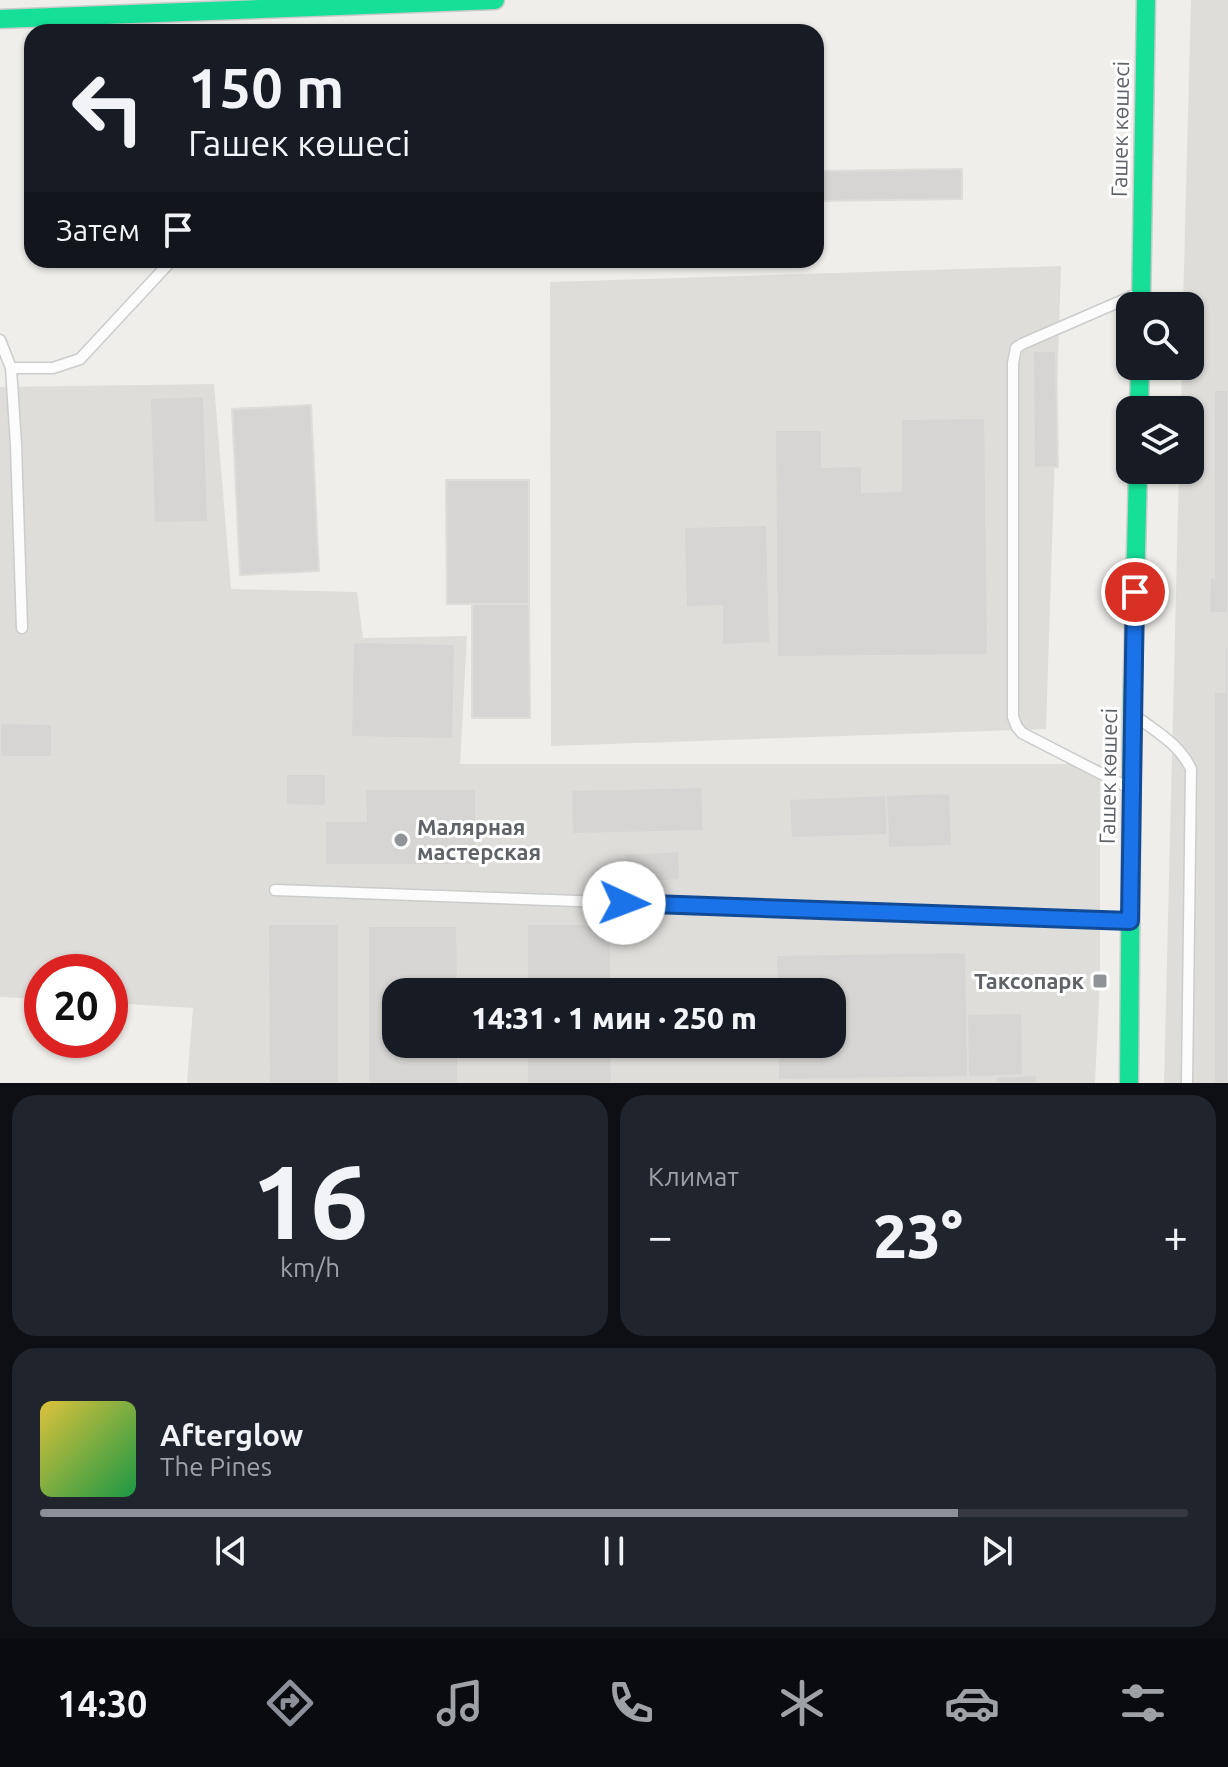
<!DOCTYPE html>
<html lang="ru">
<meta charset="utf-8">
<style>
body{margin:0;font-family:Ubuntu,sans-serif;background:#20242c;color:#f1f3f6;height:100vh;display:flex;flex-direction:column;font-size:30px;white-space:nowrap}
*{box-sizing:border-box;margin:0}
p{font-size:26px;color:#9ea1a6}
.icon{flex:none;width:44px;height:44px;fill:none;stroke:currentColor;stroke-width:2;stroke-linecap:round;stroke-linejoin:round}
.map{position:relative;height:1083px;overflow:hidden}
.panel{display:flex;flex-direction:column;gap:12px;padding:12px;background:#0d0f14;flex:1}
.panel>*{flex:none}
.hud{position:absolute;left:24px;top:24px;width:800px;height:244px;border-radius:24px;box-shadow:0 2px 6px #0004;background:#171b24;color:#f1f3f6;overflow:hidden}
.controls{position:absolute;left:1116px;top:292px;display:grid;gap:16px}
.controls a{display:grid;place-items:center;width:88px;height:88px;border-radius:16px;background:#171b24;box-shadow:0 2px 6px #0004;font-size:40px}
.speed{position:absolute;left:24px;top:954px;display:flex;gap:16px;font-size:40px;font-weight:700;text-align:center}
.speed>*{display:grid;place-content:center;width:104px;height:104px;border-radius:50%;background:#171b24;box-shadow:0 2px 6px #0004;line-height:1}
.speed .limit{border:12px solid #d22;background:#fff;color:#111}
.pin{position:absolute;display:grid;place-items:center;width:68px;height:68px;color:#fff;margin:-34px;border:4px solid #fff;border-radius:50%;box-shadow:0 2px 8px #0007}
.me{position:absolute;width:88px;margin:-44px;rotate:92deg;stroke-linejoin:round;filter:drop-shadow(0 0 6px #0008)}
.turn{display:flex;align-items:center;gap:28px;height:168px;padding:0 32px;font-size:36px}
.turn .icon{width:104px;height:104px;stroke-width:2.5}
.turn b{display:block;font-size:56px;line-height:68px}
.then{display:flex;align-items:center;height:76px;padding:0 32px;background:#0003;gap:16px;font-size:30px}
.big{font-size:60px;font-weight:800;line-height:1.1}
.panel .widget{flex:1;display:flex;flex-direction:column;justify-content:center;gap:12px;min-width:0;padding:0 28px;border-radius:24px;background:#20242c}
.panel .dial{align-items:center;gap:0}
.dial b{font-size:104px;line-height:1}
.song{display:flex;align-items:center;gap:24px}
.cover{width:96px;height:96px;border-radius:12px;background:linear-gradient(135deg,hsl(50 70% 55%),hsl(140 70% 35%))}
.played{height:8px;border-radius:4px;background:linear-gradient(90deg,#8c9099 80%,#363941 80%)}
.keys{display:flex;justify-content:space-around;direction:ltr}
.heat{display:flex;justify-content:space-between;align-items:center;font-size:44px;direction:ltr}
.panel .tiles{flex:1;display:grid;gap:12px;grid-template-columns:1fr 1fr}
.widget:last-child{grid-column:span 2}
.trip{position:absolute;left:382px;top:978px;width:464px;height:80px;border-radius:24px;background:#171b24;box-shadow:0 2px 6px #0004;font-weight:800;line-height:80px;text-align:center}
.dock{display:flex;height:128px;justify-content:space-around;align-items:center;background:#090b0e;color:#9ea1a6}
.dock .icon{width:56px;height:56px}
.dock .active{color:#8c9099}
.dock b{font-size:36px;color:#f1f3f6}
.map>svg:first-child{display:block}
.industrial{fill:#dfddda;fill-rule:evenodd}
.building{fill:#d6d5d3;stroke:#deddd9;stroke-width:2}
.lines{fill:none;stroke-linecap:round;stroke-linejoin:round}
.lane-casing{stroke:#cbcccc;stroke-width:13}
.fast-casing{stroke:#cacacb;stroke-width:21}
.lane{stroke:#fdfcfc;stroke-width:10}
.fast{stroke:#16e098;stroke-width:18}
.route-casing{stroke:#114b97;stroke-width:20}
.route{stroke:#1a73e8;stroke-width:14}
.poi-dot{fill:#919496;stroke:#fff;stroke-width:3}
.labels{text-anchor:middle;stroke-width:6;stroke-linejoin:round;paint-order:stroke}
.street-label{font-size:22px;fill:#5f6368;stroke:#fff}
.poi-label{font-size:22px;font-weight:bold;fill:#5f6368;stroke:#fff;text-anchor:start}
</style>
<div class="map">
<svg width="1228" height="1083" viewBox="0 0 1228 1083">
<rect width="100%" height="100%" fill="#efeeea"/>
<!-- industrial -->
<path class="industrial" d="M 1191,0 L 1228,0 L 1228,1083 L 1164,1083 L 1179,470 L 1190,470 L 1190,410 L 1181,410 L 1182,366 L 1190,366 L 1190,306 L 1183,306 Z
M 1061,266 L 1046,729 L 551,746 L 550,282 Z
M 214,384 L 231,589 L 357,592 L 363,638 L 467,636 L 460,764 L 1100,764 L 1100,981 L 1095,1083 L 187,1083 L 193,1008 L 110,1003 L 110,972 L 42,972 L 42,999 L 0,997 L 0,387 ZM 396,992 L 832,992 L 832,1044 L 396,1044 Z"/>
<!-- building -->
<path class="building" d="M 962,169 L 962,199 L 816,201 L 816,171 Z
M 1033,351 L 1056,351 L 1058,467 L 1034,468 Z
M 1214,390 L 1228,390 L 1228,613 L 1209,613 L 1210,578 L 1214,578 Z
M 204,396 L 208,522 L 154,523 L 150,398 Z
M 311,405 L 319,571 L 240,575 L 232,409 Z
M 985,418 L 988,655 L 777,657 L 775,430 L 822,430 L 822,467 L 862,466 L 862,492 L 901,491 L 901,419 Z
M 446,480 L 529,480 L 529,604 L 447,604 Z
M 767,525 L 770,643 L 722,645 L 722,606 L 686,607 L 684,527 Z
M 472,604 L 529,604 L 530,718 L 472,718 Z
M 353,642 L 455,644 L 453,739 L 351,737 Z
M 1225,646 L 1228,646 L 1228,1083 L 1214,1083 L 1214,692 L 1225,692 Z
M 0,723 L 52,724 L 52,757 L 0,757 Z
M 286,774 L 326,774 L 326,806 L 286,805 Z
M 702,787 L 704,831 L 572,834 L 571,790 Z
M 365,789 L 476,789 L 476,865 L 325,865 L 325,821 L 366,821 Z
M 950,793 L 952,846 L 888,848 L 886,795 Z
M 886,795 L 888,835 L 791,838 L 789,799 Z
M 679,851 L 680,880 L 627,883 L 625,854 Z
M 268,924 L 339,924 L 339,1083 L 269,1083 Z
M 527,924 L 611,924 L 611,992 L 527,992 Z
M 368,926 L 457,926 L 458,992 L 396,992 L 396,1044 L 458,1044 L 458,1083 L 368,1083 Z
M 966,952 L 968,1077 L 778,1080 L 778,1044 L 832,1044 L 832,992 L 777,992 L 776,955 Z
M 1022,1013 L 1023,1076 L 968,1077 L 967,1014 Z
M 527,1044 L 611,1044 L 612,1083 L 527,1083 Z
M 1037,1075 L 1037,1083 L 996,1083 L 995,1076 Z"/>
<g class="lines">
<defs>
<path id="lane" d="M 0,340 L 11,368 L 16,445 L 22,628
M 11,368 L 53,368 L 80,359 L 172,260
M 1137,717 C 1158,733 1180,745 1191,769 L 1187,1083
M 1129,788 L 1022,733 L 1017,727 L 1013,717 L 1013,363 L 1016,348 L 1022,344 L 1137,294
M 275,890 L 1128,921"/>
<path id="fast" d="M 0,19 L 495,0
M 1141,306 L 1146,0
M 1139,410 L 1140,366
M 1129,1083 L 1132,714 L 1138,470"/>
</defs>
<!-- lane casing -->
<use href="#lane" class="lane-casing"/>
<!-- fast casing -->
<use href="#fast" class="fast-casing"/>
<!-- lane -->
<use href="#lane" class="lane"/>
<!-- fast -->
<use href="#fast" class="fast"/>
</g>
<g class="lines">
<defs>
<path id="route" d="M 624,903 L 1130,921 L 1135,592"/>
</defs>
<!-- route casing -->
<use href="#route" class="route-casing"/>
<!-- route -->
<use href="#route" class="route"/>
</g>
<!-- markers -->
<g class="poi-dot">
<circle cx="401" cy="840" r="8"/>
<rect x="1092" y="973" width="16" height="16" rx="4"/>
</g>
<g class="labels">
<!-- street labels -->
<g class="street-label">
<text transform="translate(1120 129) rotate(-89)" y="8">Гашек көшесі</text>
<text transform="translate(1108 776) rotate(-89)" y="8">Гашек көшесі</text>
</g>
<!-- poi labels -->
<g class="poi-label">
<text x="417" y="835">Малярная<tspan x="417" dy="25">мастерская</tspan></text>
<text x="1084" y="989" text-anchor="end">Таксопарк</text>
</g>
</g>
</svg>
<div class="controls">
<a><svg class="icon" aria-label="search" viewBox="0 0 24 24"><circle cx="10" cy="10" r="6"/><path d="M15 15l6 6"/></svg></a>
<a><svg class="icon" aria-label="layers" viewBox="0 0 24 24"><path d="M12 4l9 5-9 5-9-5zM3 14l9 5 9-5"/></svg></a>
</div>
<div class="speed"><div class="limit">20</div></div>
<div class="pin" style="left:1135px;top:592px;background:#d93025"><svg class="icon" aria-label="arrive" viewBox="0 0 24 24"><path d="M6 21V4h12l-3 4 3 4H6"/></svg></div>
<svg class="me" style="left:624px;top:903px" viewBox="-20 -20 40 40"><circle r="19" fill="#fff"/><path d="M0-13L10 11 0 6-10 11z" fill="#1a73e8"/></svg>
<div class="trip">14:31 · 1 мин · 250 m</div>
<div class="hud">
<div class="turn"><svg class="icon" aria-label="left" viewBox="0 0 24 24"><path d="M17 20v-9H6M10 6l-5 5 5 5"/></svg><div><b>150 m</b>Гашек көшесі</div></div>
<div class="then">Затем<svg class="icon" aria-label="arrive" viewBox="0 0 24 24"><path d="M6 21V4h12l-3 4 3 4H6"/></svg></div>
</div>
</div>
<section class="panel">
<div class="tiles">
<div class="widget dial"><b>16</b><p>km/h</p></div>
<div class="widget"><p>Климат</p>
<div class="heat"><a>−</a><b class="big">23°</b><a>+</a></div>
</div>
<div class="widget">
<div class="song"><i class="cover"></i><div><b>Afterglow</b><p>The Pines</p></div></div>
<div class="played"></div>
<div class="keys"><svg class="icon" aria-label="previous" viewBox="0 0 24 24"><path d="M18 5L8 12l10 7zM5 5v14"/></svg><svg class="icon" aria-label="pause" viewBox="0 0 24 24"><path d="M8 5v14M16 5v14"/></svg><svg class="icon" aria-label="next" viewBox="0 0 24 24"><path d="M6 5l10 7-10 7zM19 5v14"/></svg></div>
</div>
</div>
</section>
<nav class="dock">
<b>14:30</b>
<svg class="icon active" aria-label="directions" viewBox="0 0 24 24"><path d="M12 3l9 9-9 9-9-9zM9 14v-3h6M13 9l2 2-2 2"/></svg>
<svg class="icon" aria-label="music" viewBox="0 0 24 24"><path d="M9 18V5l10-2v13"/><circle cx="6" cy="18" r="3"/><circle cx="16" cy="16" r="3"/></svg>
<svg class="icon" aria-label="phone" viewBox="0 0 24 24"><path d="M5 4h4l2 5-3 2q2 4 5 5l2-3 5 2v4C11 20 4 13 5 4z"/></svg>
<svg class="icon" aria-label="climate" viewBox="0 0 24 24"><path d="M12 3v18M4 7l16 10M4 17L20 7"/></svg>
<svg class="icon" aria-label="car" viewBox="0 0 24 24"><path d="M5 17H2v-5l4-1 3-4h7l3 4 3 1v5h-3M9 17h6M6 11h13"/><circle cx="7" cy="17" r="2"/><circle cx="17" cy="17" r="2"/></svg>
<svg class="icon" aria-label="filters" viewBox="0 0 24 24"><path d="M4 7h16M4 17h16"/><circle cx="9" cy="7" r="2"/><circle cx="15" cy="17" r="2"/></svg>
</nav>
